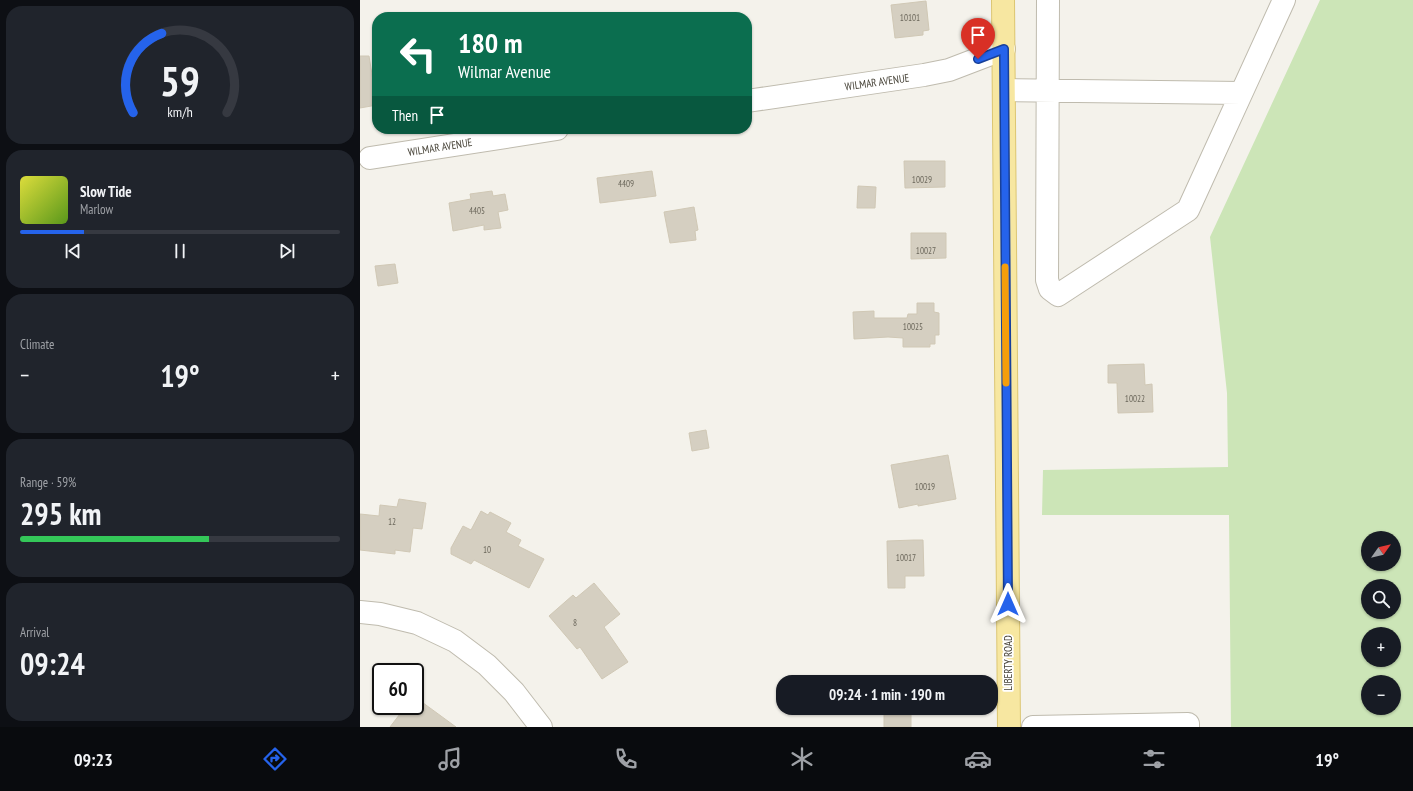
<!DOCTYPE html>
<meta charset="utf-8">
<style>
body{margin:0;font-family:"PT Sans Narrow",sans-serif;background:#20242c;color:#f1f3f6;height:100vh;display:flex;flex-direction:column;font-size:15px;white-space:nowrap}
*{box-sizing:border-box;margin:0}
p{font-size:13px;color:#9ea1a6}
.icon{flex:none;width:22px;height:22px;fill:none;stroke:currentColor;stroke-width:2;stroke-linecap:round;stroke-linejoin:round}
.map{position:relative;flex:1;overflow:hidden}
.sheet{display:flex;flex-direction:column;gap:6px;padding:6px;background:#0d0f14;width:360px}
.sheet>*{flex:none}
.banner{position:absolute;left:12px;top:12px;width:380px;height:122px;border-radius:16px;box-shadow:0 1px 3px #0004;background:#0b6e4f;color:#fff;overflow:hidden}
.needle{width:26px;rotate:56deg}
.tools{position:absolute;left:1001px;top:531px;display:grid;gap:8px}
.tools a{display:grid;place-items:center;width:40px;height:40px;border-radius:50%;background:#171b24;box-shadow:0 1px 3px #0004;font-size:20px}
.speed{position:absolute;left:12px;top:663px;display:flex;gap:8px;font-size:20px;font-weight:700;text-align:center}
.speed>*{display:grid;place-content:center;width:52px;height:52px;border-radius:50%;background:#171b24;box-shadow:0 1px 3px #0004;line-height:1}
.speed .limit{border:2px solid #111;border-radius:6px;background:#fff;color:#111}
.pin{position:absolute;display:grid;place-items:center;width:34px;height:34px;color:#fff;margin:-41px -17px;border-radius:50% 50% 50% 0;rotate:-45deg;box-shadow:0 0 4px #0007}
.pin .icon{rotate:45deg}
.me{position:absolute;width:44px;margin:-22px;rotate:0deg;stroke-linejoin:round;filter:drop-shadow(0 0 3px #0008)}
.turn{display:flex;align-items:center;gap:14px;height:84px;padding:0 20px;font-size:18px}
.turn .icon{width:52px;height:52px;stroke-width:2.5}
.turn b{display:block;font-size:28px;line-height:34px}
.then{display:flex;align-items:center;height:38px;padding:0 20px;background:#0003;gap:8px;font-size:15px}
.big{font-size:30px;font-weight:800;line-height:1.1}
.sheet .widget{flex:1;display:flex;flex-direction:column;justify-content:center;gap:6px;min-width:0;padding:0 14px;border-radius:16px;background:#20242c}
.sheet .dial{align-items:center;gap:0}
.dial svg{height:104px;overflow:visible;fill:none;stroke:#363941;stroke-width:7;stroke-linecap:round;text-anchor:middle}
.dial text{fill:#f1f3f6;stroke:none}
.song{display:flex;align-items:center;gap:12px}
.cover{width:48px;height:48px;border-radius:6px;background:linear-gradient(135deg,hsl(60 70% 55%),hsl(90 70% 35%))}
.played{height:4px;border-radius:2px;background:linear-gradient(90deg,#2563eb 20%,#363941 20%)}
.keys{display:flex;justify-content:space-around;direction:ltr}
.heat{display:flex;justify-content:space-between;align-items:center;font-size:22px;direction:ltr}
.charge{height:6px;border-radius:3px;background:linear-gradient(90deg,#34c759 59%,#363941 0)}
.trip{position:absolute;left:416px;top:675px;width:222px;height:40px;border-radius:16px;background:#171b24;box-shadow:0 1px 3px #0004;font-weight:800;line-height:40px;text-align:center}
.tabs{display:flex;height:64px;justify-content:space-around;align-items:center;background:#090b0e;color:#9ea1a6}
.tabs .icon{width:28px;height:28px}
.tabs .selected{color:#2563eb}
.tabs b{font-size:18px;color:#f1f3f6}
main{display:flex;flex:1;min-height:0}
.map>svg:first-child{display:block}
.green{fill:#cce5b7;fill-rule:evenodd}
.building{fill:#d5cfc1;stroke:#d0c8b5}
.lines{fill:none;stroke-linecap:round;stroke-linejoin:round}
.minor-casing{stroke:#bfbbae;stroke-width:24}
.major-casing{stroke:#dcc672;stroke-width:24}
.minor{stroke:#fff;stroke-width:22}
.major{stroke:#f7e7a1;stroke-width:22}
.route-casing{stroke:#184099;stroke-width:10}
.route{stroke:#2563eb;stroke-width:7}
.slow{stroke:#f59e0b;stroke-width:7}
.labels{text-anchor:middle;stroke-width:3.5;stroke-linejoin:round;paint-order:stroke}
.number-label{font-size:9px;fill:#6b675b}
.street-label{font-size:11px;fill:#484439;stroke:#fff}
</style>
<main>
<section class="sheet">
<div class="widget dial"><svg viewBox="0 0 100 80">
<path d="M14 69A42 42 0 1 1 86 69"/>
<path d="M14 69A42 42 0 0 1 36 8" stroke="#2563eb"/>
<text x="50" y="56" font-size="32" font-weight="700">59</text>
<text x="50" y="72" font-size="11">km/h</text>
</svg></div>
<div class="widget">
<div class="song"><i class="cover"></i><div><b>Slow Tide</b><p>Marlow</p></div></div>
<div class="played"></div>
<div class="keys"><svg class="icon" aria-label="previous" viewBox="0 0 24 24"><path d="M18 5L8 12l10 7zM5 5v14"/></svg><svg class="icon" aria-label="pause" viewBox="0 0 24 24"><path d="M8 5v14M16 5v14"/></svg><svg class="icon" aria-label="next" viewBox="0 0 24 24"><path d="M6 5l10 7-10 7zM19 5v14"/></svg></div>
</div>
<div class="widget"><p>Climate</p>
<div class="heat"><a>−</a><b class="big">19°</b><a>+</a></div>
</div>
<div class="widget"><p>Range · 59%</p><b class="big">295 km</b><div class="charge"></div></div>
<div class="widget"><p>Arrival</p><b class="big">09:24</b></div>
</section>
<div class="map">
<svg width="1053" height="727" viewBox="0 0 1053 727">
<rect width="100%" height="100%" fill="#f4f2eb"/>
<!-- green -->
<path class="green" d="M 960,0 L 1053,0 L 1053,727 L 871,727 L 869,515 L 682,515 L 683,470 L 868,467 L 867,393 L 850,237 ZM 1008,538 L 1034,538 L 1034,564 L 1008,564 ZM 1008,586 L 1034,586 L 1034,612 L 1008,612 ZM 1008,634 L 1034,634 L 1034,660 L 1008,660 ZM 1008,682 L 1034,682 L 1034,708 L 1008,708 Z"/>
<!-- building -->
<path class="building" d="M 566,1 L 569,30 L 563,31 L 563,35 L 535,38 L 531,5 Z
M 0,56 L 9,56 L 17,105 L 0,108 Z
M 544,161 L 585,161 L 585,187 L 545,188 Z
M 292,171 L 296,196 L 240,203 L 237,178 Z
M 498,186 L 516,187 L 515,208 L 497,208 Z
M 132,191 L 133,196 L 145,194 L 148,210 L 138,212 L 141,228 L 124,230 L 124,225 L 93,231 L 89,203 L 111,199 L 110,194 Z
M 334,207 L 338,230 L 335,231 L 336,240 L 310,243 L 304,212 Z
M 551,233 L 586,233 L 586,258 L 551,259 Z
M 35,264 L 38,283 L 18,286 L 15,266 Z
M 557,303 L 574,303 L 574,312 L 579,313 L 579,335 L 575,335 L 575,344 L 570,344 L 570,347 L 543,347 L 543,338 L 528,337 L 494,339 L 493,312 L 514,311 L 514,318 L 547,318 L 548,314 L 557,314 Z
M 784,364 L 785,385 L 792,384 L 793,412 L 758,413 L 757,383 L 748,383 L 748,365 Z
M 346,430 L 349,448 L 332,451 L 329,433 Z
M 588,455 L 596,499 L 558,506 L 558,504 L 539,508 L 531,465 Z
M 39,499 L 66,503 L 62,529 L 53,528 L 50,552 L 35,550 L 35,554 L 0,550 L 0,514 L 19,516 L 20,505 L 37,507 Z
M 121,511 L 128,515 L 130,512 L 151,523 L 146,532 L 161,540 L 158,546 L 184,559 L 169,588 L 114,560 L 111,564 L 91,554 L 91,548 L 103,526 L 111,530 Z
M 554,540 L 563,540 L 564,576 L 545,576 L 545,588 L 528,588 L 527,541 Z
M 234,583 L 260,614 L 244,627 L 268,662 L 242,679 L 220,647 L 217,649 L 189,616 L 213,595 L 216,598 Z
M 55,697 L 96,727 L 30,727 L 46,706 L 55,706 Z
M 524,708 L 551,708 L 551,727 L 524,727 Z"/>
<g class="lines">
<defs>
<path id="minor" d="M 688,0 L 687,280 L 690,289 L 698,295 L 828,210 L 924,0
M 644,90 L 881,93
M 387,101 L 564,75 L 589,70 L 644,49
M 10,158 L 197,129
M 0,612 L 20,614 L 57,623 L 95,641 L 127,665 L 154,692 L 181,727
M 673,727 L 828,724 L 828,727"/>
<path id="major" d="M 643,0 L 649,727"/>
</defs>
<!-- minor casing -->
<use href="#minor" class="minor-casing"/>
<!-- major casing -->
<use href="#major" class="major-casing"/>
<!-- minor -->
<use href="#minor" class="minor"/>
<!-- major -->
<use href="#major" class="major"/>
</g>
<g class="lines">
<defs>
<path id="route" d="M 618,59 L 644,49 L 648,604"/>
</defs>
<!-- route casing -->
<use href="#route" class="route-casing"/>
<!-- route -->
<use href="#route" class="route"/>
<!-- slow -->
<path class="slow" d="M 645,267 L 646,383"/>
</g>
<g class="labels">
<!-- number labels -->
<g class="number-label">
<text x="550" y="21">10101</text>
<text x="562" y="183">10029</text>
<text x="266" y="187">4409</text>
<text x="117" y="214">4405</text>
<text x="566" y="254">10027</text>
<text x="553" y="330">10025</text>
<text x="775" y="402">10022</text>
<text x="565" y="490">10019</text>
<text x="32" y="525">12</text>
<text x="127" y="553">10</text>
<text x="546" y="561">10017</text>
<text x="215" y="626">8</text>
</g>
<!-- street labels -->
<g class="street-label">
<text transform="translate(517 82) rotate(-8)" y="4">WILMAR AVENUE</text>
<text transform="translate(80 147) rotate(-9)" y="4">WILMAR AVENUE</text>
<text transform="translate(648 663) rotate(-90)" y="4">LIBERTY ROAD</text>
</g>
</g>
</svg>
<div class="tools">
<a><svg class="needle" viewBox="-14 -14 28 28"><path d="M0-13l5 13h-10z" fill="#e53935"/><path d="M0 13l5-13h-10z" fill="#9ea1a6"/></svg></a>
<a><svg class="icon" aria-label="search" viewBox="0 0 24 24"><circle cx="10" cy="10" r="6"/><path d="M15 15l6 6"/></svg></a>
<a>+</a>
<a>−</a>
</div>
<div class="speed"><div class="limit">60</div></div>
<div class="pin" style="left:618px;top:59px;background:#d93025"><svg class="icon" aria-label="arrive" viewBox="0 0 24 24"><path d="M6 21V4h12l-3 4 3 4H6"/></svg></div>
<svg class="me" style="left:648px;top:604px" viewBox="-20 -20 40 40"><path d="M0-17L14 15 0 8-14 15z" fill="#2563eb" stroke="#fff" stroke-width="4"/></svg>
<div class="trip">09:24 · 1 min · 190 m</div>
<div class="banner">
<div class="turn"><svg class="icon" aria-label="left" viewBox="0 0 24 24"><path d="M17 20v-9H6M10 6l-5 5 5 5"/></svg><div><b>180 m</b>Wilmar Avenue</div></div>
<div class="then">Then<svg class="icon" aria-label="arrive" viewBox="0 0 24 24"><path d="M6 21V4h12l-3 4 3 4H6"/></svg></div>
</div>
</div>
</main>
<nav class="tabs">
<b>09:23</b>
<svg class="icon selected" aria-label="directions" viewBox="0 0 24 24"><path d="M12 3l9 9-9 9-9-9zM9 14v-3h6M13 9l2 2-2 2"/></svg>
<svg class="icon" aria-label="music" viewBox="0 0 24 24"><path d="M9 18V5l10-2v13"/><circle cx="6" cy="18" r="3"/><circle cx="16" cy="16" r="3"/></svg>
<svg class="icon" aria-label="phone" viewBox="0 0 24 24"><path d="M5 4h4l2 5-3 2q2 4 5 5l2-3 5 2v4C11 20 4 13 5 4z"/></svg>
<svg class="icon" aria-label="climate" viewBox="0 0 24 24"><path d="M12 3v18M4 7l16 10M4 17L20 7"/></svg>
<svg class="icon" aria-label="car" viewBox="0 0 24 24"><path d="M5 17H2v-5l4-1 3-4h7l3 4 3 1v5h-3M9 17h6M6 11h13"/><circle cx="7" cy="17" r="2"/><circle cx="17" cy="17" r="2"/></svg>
<svg class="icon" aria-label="filters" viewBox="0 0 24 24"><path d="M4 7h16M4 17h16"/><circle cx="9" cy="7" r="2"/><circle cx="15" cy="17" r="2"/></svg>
<b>19°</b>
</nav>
